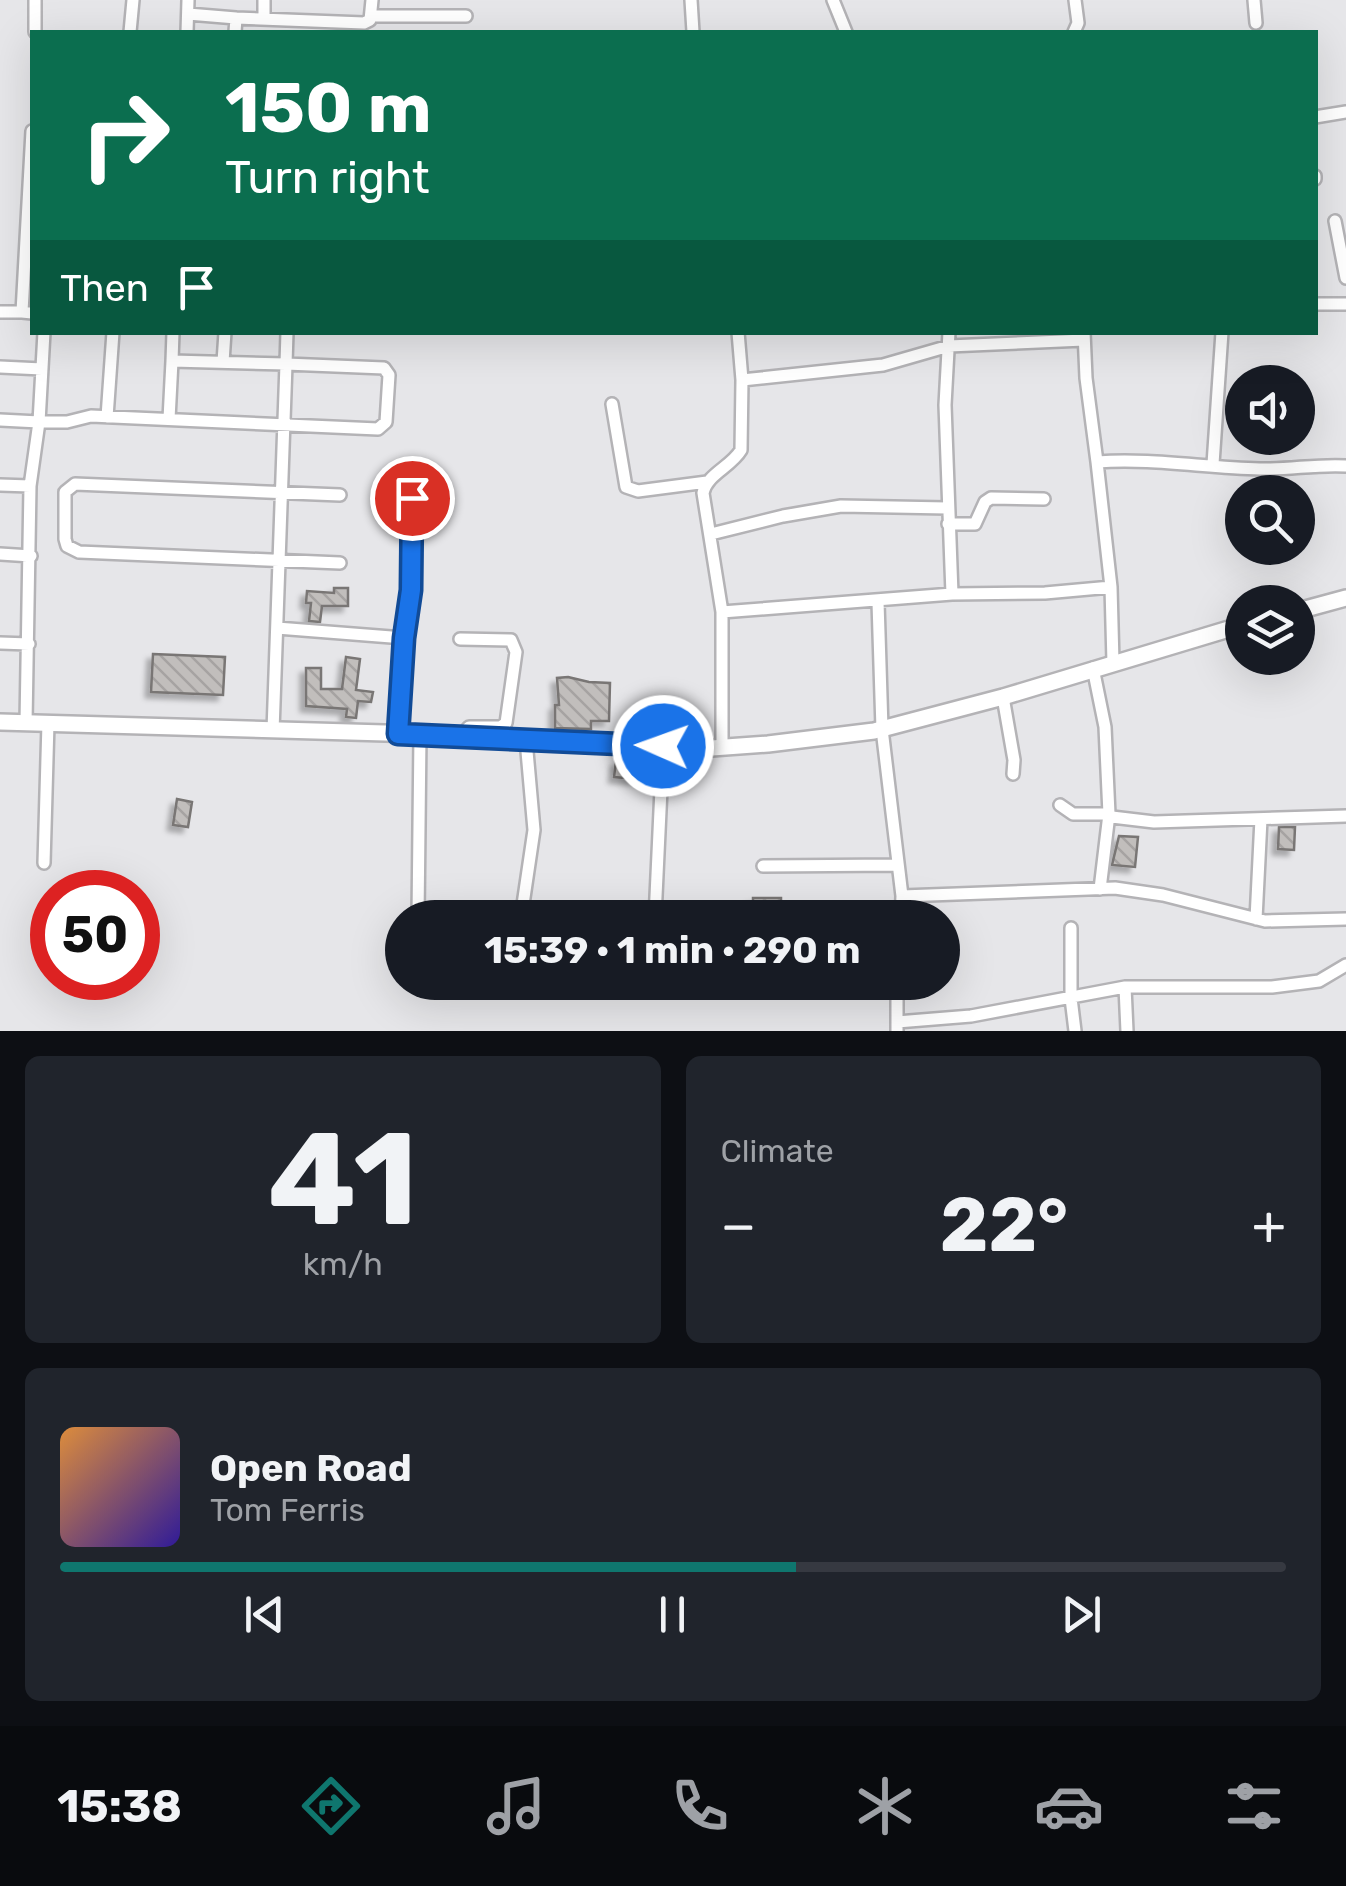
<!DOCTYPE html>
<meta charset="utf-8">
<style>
body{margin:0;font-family:Rubik,sans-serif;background:#20242c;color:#f1f3f6;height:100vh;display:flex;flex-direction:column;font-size:38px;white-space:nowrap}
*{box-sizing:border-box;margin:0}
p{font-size:32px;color:#9ea1a6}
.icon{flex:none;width:55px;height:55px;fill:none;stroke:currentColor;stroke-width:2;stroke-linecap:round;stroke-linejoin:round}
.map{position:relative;height:1031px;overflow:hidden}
.drawer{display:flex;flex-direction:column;gap:25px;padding:25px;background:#0d0f14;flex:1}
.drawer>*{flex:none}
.guide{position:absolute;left:30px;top:30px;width:1288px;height:305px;border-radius:0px;box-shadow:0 10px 40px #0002;background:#0b6e4f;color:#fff;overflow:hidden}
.tools{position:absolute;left:1225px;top:365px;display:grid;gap:20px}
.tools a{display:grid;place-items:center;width:90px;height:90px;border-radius:50%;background:#171b24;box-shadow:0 10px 40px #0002;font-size:50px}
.speed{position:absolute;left:30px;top:870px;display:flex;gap:20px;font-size:50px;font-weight:700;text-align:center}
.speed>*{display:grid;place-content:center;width:130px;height:130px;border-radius:50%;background:#171b24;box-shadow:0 10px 40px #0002;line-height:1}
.speed .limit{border:15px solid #d22;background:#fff;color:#111}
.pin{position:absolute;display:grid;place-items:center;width:85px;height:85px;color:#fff;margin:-42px;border:5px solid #fff;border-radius:50%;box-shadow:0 2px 10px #0007}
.me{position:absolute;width:110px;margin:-55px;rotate:272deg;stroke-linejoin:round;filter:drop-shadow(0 0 8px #0008)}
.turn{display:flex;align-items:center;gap:35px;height:210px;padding:0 30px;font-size:45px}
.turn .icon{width:130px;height:130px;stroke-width:2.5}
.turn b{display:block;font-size:70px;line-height:85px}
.then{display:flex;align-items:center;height:95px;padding:0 30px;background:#0003;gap:20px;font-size:38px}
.big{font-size:75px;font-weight:700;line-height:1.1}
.drawer .card{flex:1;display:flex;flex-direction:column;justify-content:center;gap:15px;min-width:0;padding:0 35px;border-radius:15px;background:#20242c}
.drawer .dial{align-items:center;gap:0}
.dial b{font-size:130px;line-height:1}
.song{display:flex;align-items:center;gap:30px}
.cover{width:120px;height:120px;border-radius:15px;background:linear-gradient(135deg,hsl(30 70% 55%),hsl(250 70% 35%))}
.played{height:10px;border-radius:5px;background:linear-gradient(90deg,#0f766e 60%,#363941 60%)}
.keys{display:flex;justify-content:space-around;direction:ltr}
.heat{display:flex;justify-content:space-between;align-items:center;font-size:55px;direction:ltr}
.drawer .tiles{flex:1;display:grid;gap:25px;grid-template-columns:1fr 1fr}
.card:last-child{grid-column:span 2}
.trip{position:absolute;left:385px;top:900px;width:575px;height:100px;border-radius:50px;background:#171b24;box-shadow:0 10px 40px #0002;font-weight:700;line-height:100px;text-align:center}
.tab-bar{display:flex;height:160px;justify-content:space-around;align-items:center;background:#090b0e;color:#9ea1a6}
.tab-bar .icon{width:70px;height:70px}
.tab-bar .active{color:#0f766e}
.tab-bar b{font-size:45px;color:#f1f3f6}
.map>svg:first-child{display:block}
.building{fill:url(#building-back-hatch);stroke:#797674;stroke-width:2.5;filter:url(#shadow)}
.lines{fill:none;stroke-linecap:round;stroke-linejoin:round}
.minor-casing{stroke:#b4b3b6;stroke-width:16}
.major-casing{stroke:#b4b3b6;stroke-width:20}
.minor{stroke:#fff;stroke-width:11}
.major{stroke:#fff;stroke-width:15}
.route-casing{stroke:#114b97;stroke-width:25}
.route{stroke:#1a73e8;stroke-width:18}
</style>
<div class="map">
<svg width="1346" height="1031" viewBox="0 0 1346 1031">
<defs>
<pattern id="building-back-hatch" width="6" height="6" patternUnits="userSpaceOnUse" patternTransform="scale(2.5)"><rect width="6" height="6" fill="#c1bebc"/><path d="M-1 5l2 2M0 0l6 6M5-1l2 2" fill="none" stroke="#a6a3a2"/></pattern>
<filter id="shadow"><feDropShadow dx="-5.5" dy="5.5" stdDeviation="2.5" flood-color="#0004"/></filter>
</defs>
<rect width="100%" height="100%" fill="#e6e6e9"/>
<!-- building -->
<path class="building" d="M 334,588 L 348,588 L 348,606 L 322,606 L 320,622 L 309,621 L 311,603 L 306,603 L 307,591 L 334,593 Z
M 153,654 L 225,657 L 223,695 L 151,692 Z
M 346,657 L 360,659 L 356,690 L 373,692 L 371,702 L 358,701 L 356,718 L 346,717 L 347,709 L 306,706 L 306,668 L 321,668 L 321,689 L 342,689 Z
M 568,677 L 589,682 L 610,683 L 609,721 L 591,721 L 591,729 L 555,728 L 555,705 L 559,705 L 557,678 Z
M 616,761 L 638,763 L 636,779 L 614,777 Z
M 177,799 L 192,802 L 188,827 L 173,825 Z
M 1279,827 L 1295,827 L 1294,850 L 1278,849 Z
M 1119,836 L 1138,837 L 1135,867 L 1112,865 Z
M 753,898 L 781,898 L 781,908 L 814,910 L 814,918 L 753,918 Z"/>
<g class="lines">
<defs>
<path id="minor" d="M 35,0 L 35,32
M 691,0 L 693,32
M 833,0 L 846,32
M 1254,0 L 1256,23
M 188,14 L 236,18
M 372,16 L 466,16
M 264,17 L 264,0
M 130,32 L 133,0
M 187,32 L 188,0
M 235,32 L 236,18 L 364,23 L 370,20 L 372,0
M 1074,32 L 1078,23 L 1075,0
M 1315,117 L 1346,112
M 32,131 L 22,312 L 32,313
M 1315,176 L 1315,179
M 1335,221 L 1346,278
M 1315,304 L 1346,304
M 0,312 L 22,312
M 173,332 L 172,361 L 286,364 L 287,332
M 1084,332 L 1086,378 L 1097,462 C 1153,458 1205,468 1260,469 C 1289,470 1317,464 1346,466
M 223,362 L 225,332
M 0,367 L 42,369
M 742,380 L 883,365 L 949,346 L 1084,340
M 612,404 L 626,487 L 638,491 L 707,482
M 107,417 L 113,332
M 169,419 L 172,361
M 0,420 L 39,422 L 44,332
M 1097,462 L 1111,587 L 1113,663
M 1213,464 L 1222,332
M 0,485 L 30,486
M 948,524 L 975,524 L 985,502 L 991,498 L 1044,499
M 711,534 L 783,516 L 841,506 L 947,508
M 0,554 L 31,556
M 340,563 L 79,552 L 67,546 L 65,539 L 65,492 L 75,484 L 340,495
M 952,594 L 1045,593 L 1111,587
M 878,602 L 882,729 L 902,896 L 901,918
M 722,612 L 952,594 L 945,405 L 949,332
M 277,628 L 404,638
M 460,639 L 511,640 L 516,652 L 506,723 L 500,727 L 469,727 L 461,736
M 0,643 L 29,644
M 1093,668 L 1105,727 L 1109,814 L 1112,817 L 1154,822 L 1346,816
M 1003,697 L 1014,760 L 1013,774
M 26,723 L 30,486 L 39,422 L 67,422 L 91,416 L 378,429 L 386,422 L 389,375 L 384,368 L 286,364 L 273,731
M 398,734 L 404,638 L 411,590 L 412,468
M 722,747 L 722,612 L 703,493 C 707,474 731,467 741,450 L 742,380 L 738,332
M 1060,805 L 1073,814 L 1109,814 L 1100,889
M 44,863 L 48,723
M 763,866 L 898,865
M 902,896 L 1115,888 L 1163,895 L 1265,921 L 1346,919
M 837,915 L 901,917
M 418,918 L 420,734
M 521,918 L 534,830 L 526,740
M 655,918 L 663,746
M 1256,919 L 1261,819
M 1071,928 L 1071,998 L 1075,1031
M 1125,987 L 1127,1031
M 897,1022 L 971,1016 L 1125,987 L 1272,987 L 1319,981 L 1346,965
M 897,1031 L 897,982"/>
<path id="major" d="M 1298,611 L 1346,598
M 0,722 L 420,734 L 712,748 L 768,744 L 874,731 L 1003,697 L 1242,625"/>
</defs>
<!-- minor casing -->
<use href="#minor" class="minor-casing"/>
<!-- major casing -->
<use href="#major" class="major-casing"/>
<!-- minor -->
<use href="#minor" class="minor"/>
<!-- major -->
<use href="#major" class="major"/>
</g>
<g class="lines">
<defs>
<path id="route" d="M 412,498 L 411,590 L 404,638 L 398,734 L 663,746"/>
</defs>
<!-- route casing -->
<use href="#route" class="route-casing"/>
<!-- route -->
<use href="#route" class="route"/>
</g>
</svg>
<div class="tools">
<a><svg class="icon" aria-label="sound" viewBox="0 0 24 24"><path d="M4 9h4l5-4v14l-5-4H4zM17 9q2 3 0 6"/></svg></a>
<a><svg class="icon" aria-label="search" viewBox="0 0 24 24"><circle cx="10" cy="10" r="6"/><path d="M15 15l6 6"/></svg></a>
<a><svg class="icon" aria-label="layers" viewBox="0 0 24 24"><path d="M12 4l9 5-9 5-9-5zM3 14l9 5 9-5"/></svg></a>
</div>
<div class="speed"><div class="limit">50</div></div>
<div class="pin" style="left:412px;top:498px;background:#d93025"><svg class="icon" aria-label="arrive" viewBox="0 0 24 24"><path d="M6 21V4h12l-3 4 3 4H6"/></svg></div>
<svg class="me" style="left:663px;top:746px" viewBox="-20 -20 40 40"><circle r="17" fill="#1a73e8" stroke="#fff" stroke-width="3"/><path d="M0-11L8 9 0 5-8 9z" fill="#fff"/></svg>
<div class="trip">15:39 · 1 min · 290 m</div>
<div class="guide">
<div class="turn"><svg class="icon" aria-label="right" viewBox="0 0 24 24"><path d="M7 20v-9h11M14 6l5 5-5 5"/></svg><div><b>150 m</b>Turn right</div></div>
<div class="then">Then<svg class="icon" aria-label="arrive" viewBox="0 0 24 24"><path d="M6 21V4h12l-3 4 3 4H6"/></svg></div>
</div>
</div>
<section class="drawer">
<div class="tiles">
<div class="card dial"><b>41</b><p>km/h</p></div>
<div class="card"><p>Climate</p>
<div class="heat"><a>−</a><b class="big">22°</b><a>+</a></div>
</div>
<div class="card">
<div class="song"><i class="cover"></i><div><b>Open Road</b><p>Tom Ferris</p></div></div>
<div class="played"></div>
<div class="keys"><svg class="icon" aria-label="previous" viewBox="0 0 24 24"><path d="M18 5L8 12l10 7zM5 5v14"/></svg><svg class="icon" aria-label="pause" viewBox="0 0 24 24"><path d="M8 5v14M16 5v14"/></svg><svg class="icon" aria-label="next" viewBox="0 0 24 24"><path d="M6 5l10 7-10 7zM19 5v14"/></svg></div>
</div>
</div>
</section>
<nav class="tab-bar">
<b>15:38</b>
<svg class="icon active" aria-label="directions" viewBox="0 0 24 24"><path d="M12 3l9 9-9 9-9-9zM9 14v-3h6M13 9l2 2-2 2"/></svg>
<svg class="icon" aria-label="music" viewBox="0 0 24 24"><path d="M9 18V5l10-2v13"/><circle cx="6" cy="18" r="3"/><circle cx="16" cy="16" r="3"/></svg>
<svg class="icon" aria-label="phone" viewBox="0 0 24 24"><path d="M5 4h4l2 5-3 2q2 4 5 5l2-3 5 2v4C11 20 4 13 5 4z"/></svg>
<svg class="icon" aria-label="climate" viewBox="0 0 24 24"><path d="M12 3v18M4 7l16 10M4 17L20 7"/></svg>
<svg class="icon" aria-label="car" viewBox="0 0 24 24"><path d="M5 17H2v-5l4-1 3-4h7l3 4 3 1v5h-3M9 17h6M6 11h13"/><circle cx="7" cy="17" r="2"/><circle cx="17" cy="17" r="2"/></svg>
<svg class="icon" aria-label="filters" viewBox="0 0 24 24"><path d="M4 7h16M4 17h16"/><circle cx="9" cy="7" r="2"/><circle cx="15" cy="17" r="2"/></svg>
</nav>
